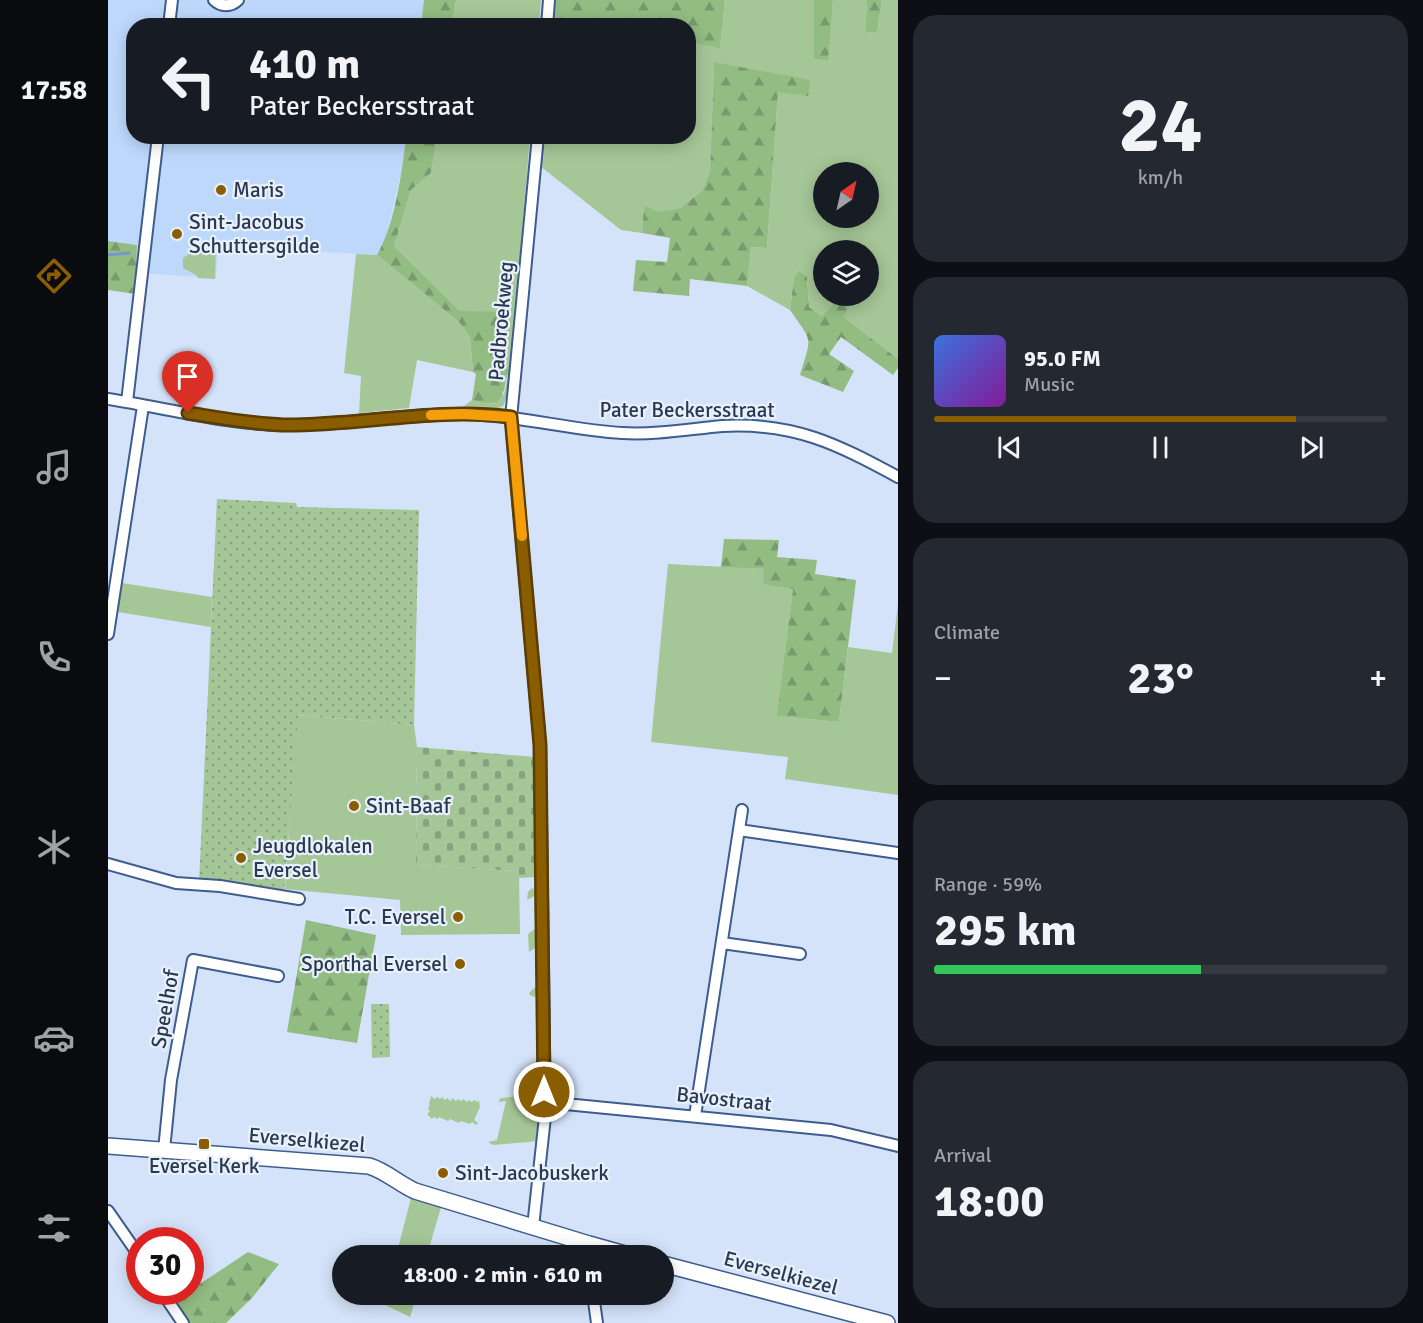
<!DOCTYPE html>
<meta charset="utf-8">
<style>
body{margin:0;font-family:Signika,sans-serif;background:#242831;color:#f1f3f6;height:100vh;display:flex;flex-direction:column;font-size:22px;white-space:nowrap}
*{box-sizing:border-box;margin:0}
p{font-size:20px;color:#9ea1a6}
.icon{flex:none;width:33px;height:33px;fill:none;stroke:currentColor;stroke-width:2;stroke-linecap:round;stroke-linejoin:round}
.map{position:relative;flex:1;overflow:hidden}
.panel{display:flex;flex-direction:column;gap:15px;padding:15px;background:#0d0f14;width:525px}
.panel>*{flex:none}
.banner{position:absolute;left:18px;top:18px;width:570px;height:126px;border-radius:24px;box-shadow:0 3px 15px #0003;background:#171b24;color:#f1f3f6;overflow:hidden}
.needle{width:39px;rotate:34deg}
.controls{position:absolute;left:705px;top:162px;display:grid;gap:12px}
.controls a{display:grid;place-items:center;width:66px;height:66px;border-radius:50%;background:#171b24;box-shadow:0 3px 15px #0003;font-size:30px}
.speed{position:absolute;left:18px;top:1227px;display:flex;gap:12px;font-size:30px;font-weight:700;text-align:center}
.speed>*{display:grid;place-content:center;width:78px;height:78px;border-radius:50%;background:#171b24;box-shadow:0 3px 15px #0003;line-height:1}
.speed .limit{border:9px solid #d22;background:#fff;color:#111}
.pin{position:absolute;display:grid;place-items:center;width:51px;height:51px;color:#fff;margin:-62px -26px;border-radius:50% 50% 50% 0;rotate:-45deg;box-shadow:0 0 6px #0007}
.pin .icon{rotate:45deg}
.me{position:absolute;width:66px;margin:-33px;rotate:0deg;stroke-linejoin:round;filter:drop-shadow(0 0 4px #0008)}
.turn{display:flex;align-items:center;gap:21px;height:126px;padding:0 24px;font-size:27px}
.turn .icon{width:78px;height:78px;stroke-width:2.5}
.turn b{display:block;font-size:42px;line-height:51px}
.big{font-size:45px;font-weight:800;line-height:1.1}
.panel .card{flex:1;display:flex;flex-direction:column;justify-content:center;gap:9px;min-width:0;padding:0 21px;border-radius:24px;background:#242831}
.panel .dial{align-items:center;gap:0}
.dial b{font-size:78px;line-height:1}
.song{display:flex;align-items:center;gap:18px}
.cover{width:72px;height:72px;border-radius:9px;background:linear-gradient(135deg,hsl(220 70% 55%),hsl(290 70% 35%))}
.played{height:6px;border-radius:3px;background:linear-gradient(90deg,#8a5e00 80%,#363941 80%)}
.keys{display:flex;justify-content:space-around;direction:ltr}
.heat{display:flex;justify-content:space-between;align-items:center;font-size:33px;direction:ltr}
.charge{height:9px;border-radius:4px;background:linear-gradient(90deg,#34c759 59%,#363941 0)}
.trip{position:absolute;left:224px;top:1245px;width:342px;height:60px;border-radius:30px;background:#171b24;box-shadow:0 3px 15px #0003;font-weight:800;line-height:60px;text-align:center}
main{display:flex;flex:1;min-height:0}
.menu{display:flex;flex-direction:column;width:108px;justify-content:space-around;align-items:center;background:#090b0e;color:#9ea1a6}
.menu .icon{width:42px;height:42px}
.menu .active{color:#8a5e00}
.menu b{font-size:27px;color:#f1f3f6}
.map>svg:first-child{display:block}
.built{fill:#bed8fc}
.grass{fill:#a5c697;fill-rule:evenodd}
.forest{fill:url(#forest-firs)}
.cemetery{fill:url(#cemetery-stones)}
.park{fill:url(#park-dots)}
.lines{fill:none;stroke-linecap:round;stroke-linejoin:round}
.stream{stroke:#7298cf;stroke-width:3}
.street-casing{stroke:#3c5d8d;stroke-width:14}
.secondary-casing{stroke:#3c5d8d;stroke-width:18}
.street{stroke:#fff;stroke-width:10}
.secondary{stroke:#fff;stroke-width:15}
.route-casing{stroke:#5a3d00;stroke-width:15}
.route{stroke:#8a5e00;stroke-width:10}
.slow{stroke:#f59e0b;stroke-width:10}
.poi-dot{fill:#8a5e00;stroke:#e8f0fb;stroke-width:2}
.labels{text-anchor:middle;stroke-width:4.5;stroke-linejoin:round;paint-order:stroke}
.poi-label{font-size:21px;fill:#2a394f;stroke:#e8f0fb;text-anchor:start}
.street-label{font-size:21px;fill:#2a394f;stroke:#e8f0fb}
</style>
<main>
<nav class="menu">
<b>17:58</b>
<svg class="icon active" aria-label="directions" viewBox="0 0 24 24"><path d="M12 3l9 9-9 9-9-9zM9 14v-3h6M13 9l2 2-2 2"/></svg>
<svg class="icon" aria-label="music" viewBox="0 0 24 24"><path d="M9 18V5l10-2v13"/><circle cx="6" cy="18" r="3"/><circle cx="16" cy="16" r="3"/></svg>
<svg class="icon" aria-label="phone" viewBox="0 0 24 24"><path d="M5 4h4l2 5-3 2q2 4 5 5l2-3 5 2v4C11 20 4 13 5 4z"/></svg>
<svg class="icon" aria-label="climate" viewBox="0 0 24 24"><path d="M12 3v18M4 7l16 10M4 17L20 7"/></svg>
<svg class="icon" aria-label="car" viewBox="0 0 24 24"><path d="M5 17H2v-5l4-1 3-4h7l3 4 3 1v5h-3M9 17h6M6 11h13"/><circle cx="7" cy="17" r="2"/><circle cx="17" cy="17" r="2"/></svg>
<svg class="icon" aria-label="filters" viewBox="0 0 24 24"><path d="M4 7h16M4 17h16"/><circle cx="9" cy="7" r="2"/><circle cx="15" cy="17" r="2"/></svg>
</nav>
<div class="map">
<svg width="790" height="1323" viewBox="0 0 790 1323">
<defs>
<pattern id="forest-firs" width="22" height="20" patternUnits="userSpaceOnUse" patternTransform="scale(1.5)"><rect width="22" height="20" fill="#93bc83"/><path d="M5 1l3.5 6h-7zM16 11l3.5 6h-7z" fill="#789a6e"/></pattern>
<pattern id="cemetery-stones" width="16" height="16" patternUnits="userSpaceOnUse" patternTransform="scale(1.5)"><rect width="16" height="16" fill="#a5c697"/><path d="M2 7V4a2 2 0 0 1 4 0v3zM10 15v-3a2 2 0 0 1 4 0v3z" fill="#87a27e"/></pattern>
<pattern id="park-dots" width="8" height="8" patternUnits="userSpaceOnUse" patternTransform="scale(1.5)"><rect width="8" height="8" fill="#a5c697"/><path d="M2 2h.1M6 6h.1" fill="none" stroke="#87a27e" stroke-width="1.8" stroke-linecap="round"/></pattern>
</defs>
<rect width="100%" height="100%" fill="#d4e3f9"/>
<!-- built -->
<path class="built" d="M 0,0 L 316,0 L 313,25 L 26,26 L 26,136 L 298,137 L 294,169 L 277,241 L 269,255 L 110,245 L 108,278 L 30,273 L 29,245 L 0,241 Z"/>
<!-- grass -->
<path class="grass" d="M 348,0 L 433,0 L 431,25 L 344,25 Z
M 617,0 L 706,0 L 706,59 L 719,61 L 725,0 L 759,0 L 757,33 L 769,32 L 774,0 L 790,0 L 790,359 L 734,317 L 735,297 L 714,316 L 701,307 L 699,277 L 691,272 L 686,277 L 682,310 L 639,286 L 643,247 L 659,248 L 670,92 L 606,63 L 602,171 L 594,191 L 572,208 L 550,213 L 536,207 L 534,233 L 513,230 L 432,166 L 435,137 L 580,136 L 581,42 L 612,47 ZM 716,172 L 760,172 L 760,218 L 716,218 ZM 716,250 L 760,250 L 760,296 L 716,296 Z
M 329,137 L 422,137 L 401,392 L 395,406 L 386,410 L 355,407 L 364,400 L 374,403 L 396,394 L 401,370 L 397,370 L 352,311 L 286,246 L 303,190 L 323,173 Z
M 96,244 L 108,245 L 107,279 L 90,278 L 88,275 L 75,268 L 75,258 Z
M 248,254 L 269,255 L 351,322 L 362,337 L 365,372 L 309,360 L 301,408 L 251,413 L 253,376 L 236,373 Z
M 560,564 L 656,569 L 685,589 L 670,716 L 731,722 L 740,647 L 784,653 L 790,604 L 790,795 L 677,779 L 680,757 L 543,742 Z
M 14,583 L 104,597 L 103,627 L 10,612 Z
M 189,715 L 306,725 L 309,747 L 308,865 L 411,871 L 412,934 L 293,935 L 292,900 L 177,889 Z
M 424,888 L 429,891 L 431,992 L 427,997 L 423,996 L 421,993 L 428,986 L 427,948 L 421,952 L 420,934 L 427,929 L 426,896 L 419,900 L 420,892 Z
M 426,1095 L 432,1100 L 430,1141 L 385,1145 L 380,1142 L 389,1140 L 398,1101 L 390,1102 L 393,1098 Z
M 323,1096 L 327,1099 L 329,1097 L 332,1099 L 334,1097 L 337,1100 L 339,1098 L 343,1101 L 344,1098 L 348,1101 L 350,1099 L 353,1101 L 355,1099 L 359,1102 L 360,1100 L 364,1102 L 366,1100 L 370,1102 L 371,1100 L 372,1107 L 366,1120 L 370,1123 L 368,1125 L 364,1122 L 362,1124 L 353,1121 L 351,1123 L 342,1119 L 340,1121 L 331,1117 L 329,1119 L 326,1117 L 324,1119 L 319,1114 L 322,1111 L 320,1109 L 322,1105 L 321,1104 Z
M 304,1194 L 334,1204 L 319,1255 L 288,1256 Z
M 277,1295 L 309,1295 L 302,1317 L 275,1304 Z"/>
<!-- forest -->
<path class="forest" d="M 316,0 L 348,0 L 344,25 L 313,25 Z
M 447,0 L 617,0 L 612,48 L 581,42 L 580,26 L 479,26 L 457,22 L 456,25 L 445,25 Z
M 706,0 L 725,0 L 720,61 L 706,59 Z
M 759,0 L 774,0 L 769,32 L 757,33 Z
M 606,62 L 702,80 L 700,96 L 670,92 L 659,248 L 643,247 L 639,286 L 582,279 L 581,296 L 525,291 L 528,260 L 559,262 L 562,238 L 534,233 L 536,206 L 550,212 L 572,208 L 594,191 L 602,171 Z
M 298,137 L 329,137 L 323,173 L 303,190 L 286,246 L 352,311 L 401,312 L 397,369 L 403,370 C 394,380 401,389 389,402 L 374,403 L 364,400 L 368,374 L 365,372 L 362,337 L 351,322 L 269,255 C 287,224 294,172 298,137 Z
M 0,241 L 29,245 L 27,294 L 0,290 Z
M 691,271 L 699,277 L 701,307 L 714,316 L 734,296 L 743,303 L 735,317 L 790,359 L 790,368 L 785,375 L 733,337 L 721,354 L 746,371 L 735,392 L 692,375 C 704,334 705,344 682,310 L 686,277 Z
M 616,539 L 671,540 L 669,557 L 709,560 L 707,574 L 748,580 L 731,722 L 669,716 L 685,589 L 655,584 L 656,569 L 613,567 Z
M 198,920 L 268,935 L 249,1043 L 179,1032 Z
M 140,1252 L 171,1264 L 144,1298 L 118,1323 L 81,1323 L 66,1301 Z"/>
<!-- cemetery -->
<path class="cemetery" d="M 309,747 L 427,757 L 428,877 L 411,878 L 411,871 L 308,865 Z"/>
<!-- park -->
<path class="park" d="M 109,499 L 188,503 L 189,507 L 311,510 L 306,725 L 190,715 L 176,895 L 91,883 Z
M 263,1004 L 281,1004 L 282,1057 L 264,1058 Z"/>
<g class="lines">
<!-- stream -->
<path class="stream" d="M 0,255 L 21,253"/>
<defs>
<path id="street" d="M 106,0 C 113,7 123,7 130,0
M 61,26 L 64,0
M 439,26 L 441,0
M 0,399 C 58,408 116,424 175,425 C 236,426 296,413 357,414 C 410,415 462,430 514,433 C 548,435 581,429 614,426 C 686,422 729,444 790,477
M 19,402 L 50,136
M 0,634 L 35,406
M 631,830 L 790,853
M 0,864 L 68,883 L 112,886 L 191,899
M 614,943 L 692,954
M 437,1102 L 723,1130 L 790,1146
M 587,1116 L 634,810
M 56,1150 L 63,1080 L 85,960 L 170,976
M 0,1211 L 32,1257
M 425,1227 L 437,1117 L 432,745 L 403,418 L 430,136
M 54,1292 L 75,1323
M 485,1294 L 489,1323"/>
<path id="secondary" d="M 0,1146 L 261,1166 C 278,1171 291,1184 307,1191 L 481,1244 L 524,1256
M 555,1264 L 779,1323"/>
</defs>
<!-- street casing -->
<use href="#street" class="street-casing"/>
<!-- secondary casing -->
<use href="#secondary" class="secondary-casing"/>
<!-- street -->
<use href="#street" class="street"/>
<!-- secondary -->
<use href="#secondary" class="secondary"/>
</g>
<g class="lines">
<defs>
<path id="route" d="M 80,413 C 112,418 144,424 175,425 C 252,426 327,407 403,417 L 432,745 L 436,1092"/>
</defs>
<!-- route casing -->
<use href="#route" class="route-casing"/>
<!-- route -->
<use href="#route" class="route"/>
<!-- slow -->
<path class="slow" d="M 323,415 L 356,414 L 403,417 L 414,536"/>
</g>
<!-- markers -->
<g class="poi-dot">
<circle cx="113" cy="190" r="6"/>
<circle cx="69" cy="234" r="6"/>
<circle cx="246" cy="806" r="6"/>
<circle cx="133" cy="858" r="6"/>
<circle cx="350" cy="917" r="6"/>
<circle cx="352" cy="964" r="6"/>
<rect x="90" y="1138" width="12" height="12" rx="3"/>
<circle cx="335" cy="1173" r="6"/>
</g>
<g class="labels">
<!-- poi labels -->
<g class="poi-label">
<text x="125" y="197">Maris</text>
<text x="81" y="229">Sint-Jacobus<tspan x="81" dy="24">Schuttersgilde</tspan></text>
<text x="258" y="813">Sint-Baaf</text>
<text x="145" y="853">Jeugdlokalen<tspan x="145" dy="24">Eversel</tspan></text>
<text x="338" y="924" text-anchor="end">T.C. Eversel</text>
<text x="340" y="971" text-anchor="end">Sporthal Eversel</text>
<text x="96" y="1173" text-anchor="middle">Eversel Kerk</text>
<text x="347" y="1180">Sint-Jacobuskerk</text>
</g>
<!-- street labels -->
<g class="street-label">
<text transform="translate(393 321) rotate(-85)" y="7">Padbroekweg</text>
<text x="579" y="417">Pater Beckersstraat</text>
<text transform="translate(57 1009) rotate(-80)" y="7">Speelhof</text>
<text transform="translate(616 1099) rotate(6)" y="7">Bavostraat</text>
<text transform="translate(199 1140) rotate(5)" y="7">Everselkiezel</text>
<text transform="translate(673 1273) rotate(15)" y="7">Everselkiezel</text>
</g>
</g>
</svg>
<div class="controls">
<a><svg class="needle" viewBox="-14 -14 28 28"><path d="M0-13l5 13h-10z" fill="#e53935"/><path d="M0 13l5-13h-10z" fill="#9ea1a6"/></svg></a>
<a><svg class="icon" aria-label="layers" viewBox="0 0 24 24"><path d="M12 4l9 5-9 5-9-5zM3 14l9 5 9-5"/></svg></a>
</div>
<div class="speed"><div class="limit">30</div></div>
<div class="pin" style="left:80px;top:413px;background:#d93025"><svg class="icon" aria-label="arrive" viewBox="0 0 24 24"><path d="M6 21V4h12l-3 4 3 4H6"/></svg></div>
<svg class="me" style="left:436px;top:1092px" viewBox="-20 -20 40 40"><circle r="17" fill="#8a5e00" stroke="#fff" stroke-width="3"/><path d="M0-11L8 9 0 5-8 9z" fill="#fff"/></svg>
<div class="trip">18:00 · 2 min · 610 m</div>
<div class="banner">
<div class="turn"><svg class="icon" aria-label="left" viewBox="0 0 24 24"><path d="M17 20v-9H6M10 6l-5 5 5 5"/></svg><div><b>410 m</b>Pater Beckersstraat</div></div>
</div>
</div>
<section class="panel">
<div class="card dial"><b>24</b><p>km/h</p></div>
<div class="card">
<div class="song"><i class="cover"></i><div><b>95.0 FM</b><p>Music</p></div></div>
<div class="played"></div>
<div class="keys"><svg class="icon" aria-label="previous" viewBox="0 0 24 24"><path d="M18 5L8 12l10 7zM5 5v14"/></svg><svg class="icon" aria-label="pause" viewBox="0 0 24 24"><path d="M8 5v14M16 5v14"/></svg><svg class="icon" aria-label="next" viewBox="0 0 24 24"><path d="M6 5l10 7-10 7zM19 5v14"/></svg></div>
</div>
<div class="card"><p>Climate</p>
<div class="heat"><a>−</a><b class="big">23°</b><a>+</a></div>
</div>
<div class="card"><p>Range · 59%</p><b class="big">295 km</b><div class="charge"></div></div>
<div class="card"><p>Arrival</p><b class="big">18:00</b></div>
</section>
</main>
